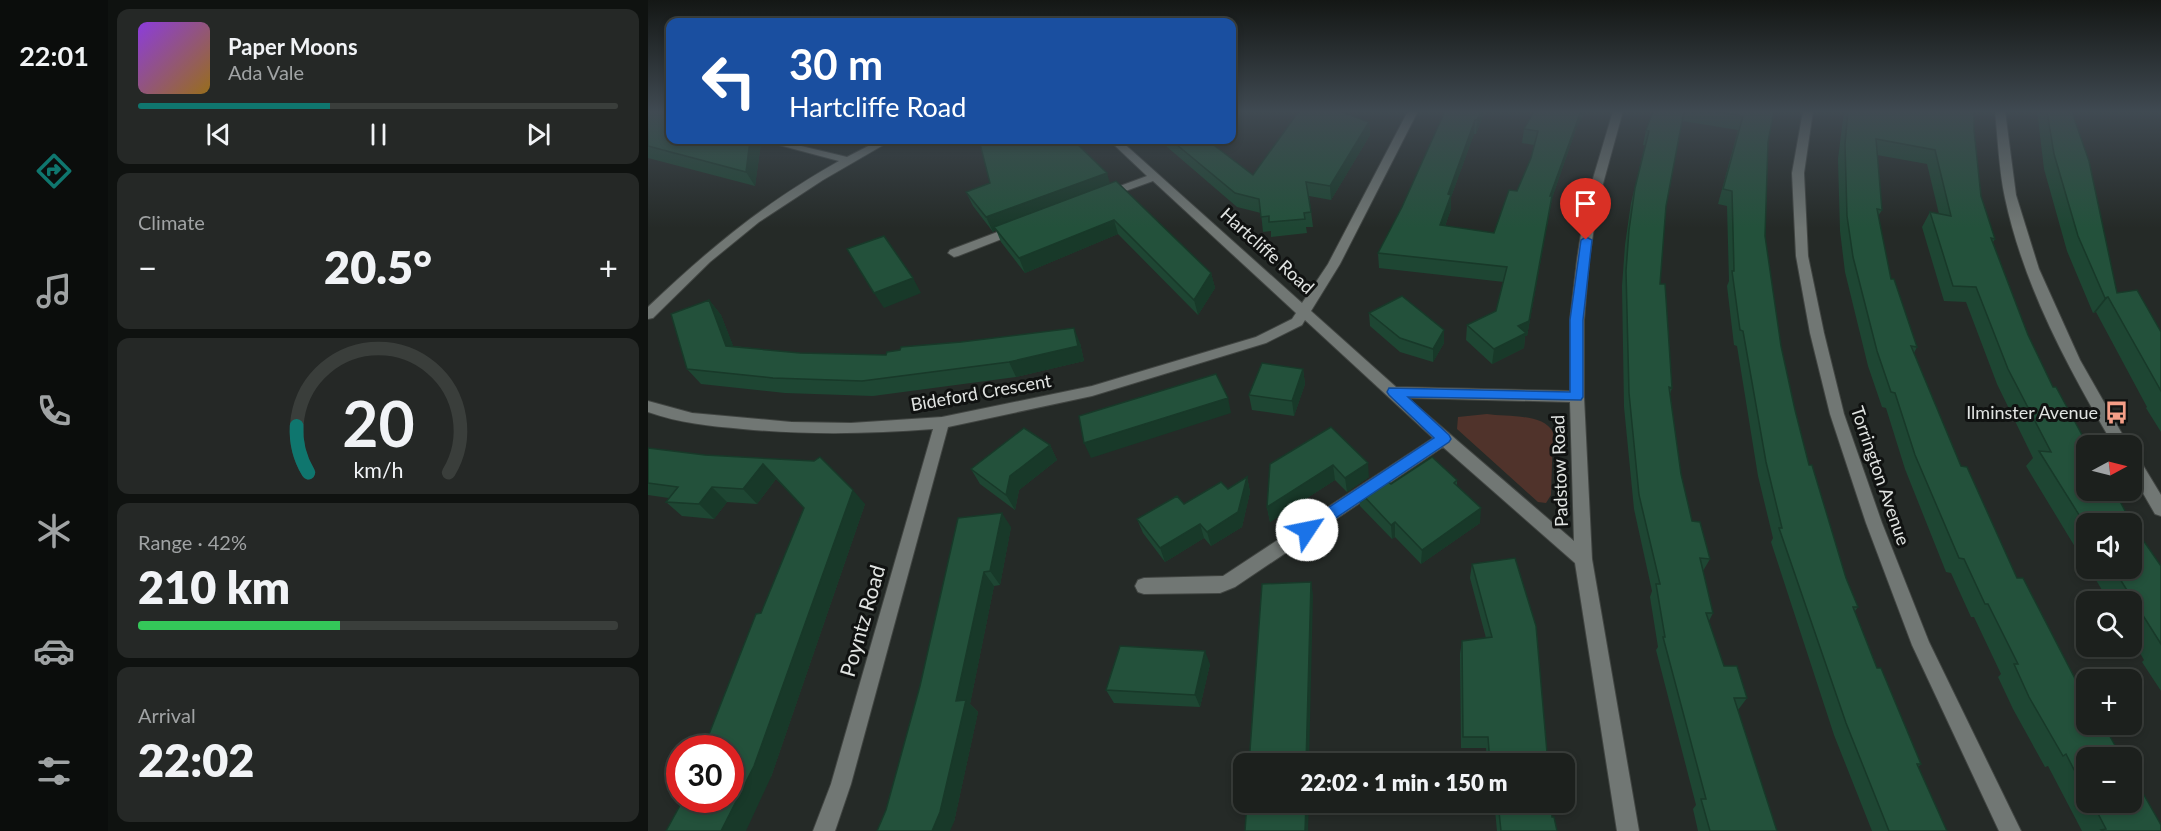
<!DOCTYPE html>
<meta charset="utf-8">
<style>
body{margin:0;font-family:Lato,sans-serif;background:#252826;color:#f1f3f6;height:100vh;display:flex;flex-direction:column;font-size:22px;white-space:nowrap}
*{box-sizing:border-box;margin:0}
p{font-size:20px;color:#a0a3a4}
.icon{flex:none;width:33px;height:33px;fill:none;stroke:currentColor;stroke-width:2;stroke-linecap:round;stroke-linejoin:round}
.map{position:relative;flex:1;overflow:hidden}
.sheet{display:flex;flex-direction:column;gap:9px;padding:9px;background:#0f1210;width:540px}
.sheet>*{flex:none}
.guide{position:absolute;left:18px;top:18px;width:570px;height:126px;border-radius:12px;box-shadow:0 3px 9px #0003,0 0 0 2px #3a3e3b;background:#1a4fa0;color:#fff;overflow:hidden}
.needle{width:39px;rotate:83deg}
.tools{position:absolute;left:1428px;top:435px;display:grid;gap:12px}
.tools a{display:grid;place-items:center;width:66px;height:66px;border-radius:12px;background:#1c201d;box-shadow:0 3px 9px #0003,0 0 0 2px #3a3e3b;font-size:30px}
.speed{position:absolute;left:18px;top:735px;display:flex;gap:12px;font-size:30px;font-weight:700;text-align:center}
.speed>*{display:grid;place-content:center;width:78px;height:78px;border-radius:50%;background:#1c201d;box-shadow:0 3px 9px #0003,0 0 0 2px #3a3e3b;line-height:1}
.speed .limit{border:9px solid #d22;background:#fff;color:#111}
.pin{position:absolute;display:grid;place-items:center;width:51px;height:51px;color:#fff;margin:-62px -26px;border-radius:50% 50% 50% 0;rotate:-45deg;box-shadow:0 0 6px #0007}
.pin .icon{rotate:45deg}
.me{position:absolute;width:66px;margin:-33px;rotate:56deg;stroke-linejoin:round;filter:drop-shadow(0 0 4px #0008)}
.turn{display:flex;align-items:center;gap:21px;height:126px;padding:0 24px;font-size:27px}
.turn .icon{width:78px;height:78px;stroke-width:2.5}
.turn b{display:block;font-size:42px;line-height:51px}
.big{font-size:45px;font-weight:800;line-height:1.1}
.sheet .tile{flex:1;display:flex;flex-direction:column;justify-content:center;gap:9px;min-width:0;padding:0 21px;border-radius:12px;background:#252826}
.sheet .dial{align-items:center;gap:0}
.dial svg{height:156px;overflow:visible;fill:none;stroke:#3a3e3b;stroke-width:7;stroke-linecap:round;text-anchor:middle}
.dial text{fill:#f1f3f6;stroke:none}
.song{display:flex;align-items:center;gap:18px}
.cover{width:72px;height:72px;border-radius:9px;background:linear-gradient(135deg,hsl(270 70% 55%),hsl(40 70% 35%))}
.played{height:6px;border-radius:3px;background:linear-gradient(90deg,#0f766e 40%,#3a3e3b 40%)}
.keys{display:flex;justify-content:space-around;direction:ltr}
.heat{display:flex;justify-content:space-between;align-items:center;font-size:33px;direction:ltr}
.charge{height:9px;border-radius:4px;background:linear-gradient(90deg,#34c759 42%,#3a3e3b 0)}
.trip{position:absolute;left:585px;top:753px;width:342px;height:60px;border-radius:12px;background:#1c201d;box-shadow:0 3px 9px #0003,0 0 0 2px #3a3e3b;font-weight:800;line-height:60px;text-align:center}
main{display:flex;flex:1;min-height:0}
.tab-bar{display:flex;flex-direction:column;width:108px;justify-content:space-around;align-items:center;background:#0b0d0c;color:#a0a3a4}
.tab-bar .icon{width:42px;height:42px}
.tab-bar .on{color:#0f766e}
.tab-bar b{font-size:27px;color:#f1f3f6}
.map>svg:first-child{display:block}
.green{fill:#50332b}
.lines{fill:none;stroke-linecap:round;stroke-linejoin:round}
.street-casing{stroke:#414542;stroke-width:2}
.street{fill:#717774;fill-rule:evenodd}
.wall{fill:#1e4633}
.shaded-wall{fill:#183929}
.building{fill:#23513b;stroke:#183929;stroke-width:1.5}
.route{fill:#1a73e8;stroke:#114b97;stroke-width:1.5}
.labels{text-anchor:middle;stroke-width:6;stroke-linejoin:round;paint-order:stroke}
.street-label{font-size:18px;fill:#e1e4e2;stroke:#101211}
.poi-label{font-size:18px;fill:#e1e4e2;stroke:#101211;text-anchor:end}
.near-street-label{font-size:21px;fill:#e1e4e2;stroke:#101211}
</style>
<main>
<nav class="tab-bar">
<b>22:01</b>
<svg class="icon on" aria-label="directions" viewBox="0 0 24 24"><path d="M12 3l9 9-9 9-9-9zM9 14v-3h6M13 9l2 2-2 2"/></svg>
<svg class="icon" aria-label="music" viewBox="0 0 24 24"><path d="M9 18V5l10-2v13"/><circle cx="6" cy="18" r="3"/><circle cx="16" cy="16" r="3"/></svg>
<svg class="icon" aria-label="phone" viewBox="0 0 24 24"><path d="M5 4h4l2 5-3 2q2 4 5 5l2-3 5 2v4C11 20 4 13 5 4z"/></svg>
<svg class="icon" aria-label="climate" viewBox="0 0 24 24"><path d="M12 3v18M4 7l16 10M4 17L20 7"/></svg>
<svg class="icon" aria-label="car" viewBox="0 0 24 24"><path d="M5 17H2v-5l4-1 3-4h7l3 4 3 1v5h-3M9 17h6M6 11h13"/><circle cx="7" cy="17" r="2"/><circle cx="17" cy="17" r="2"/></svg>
<svg class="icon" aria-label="filters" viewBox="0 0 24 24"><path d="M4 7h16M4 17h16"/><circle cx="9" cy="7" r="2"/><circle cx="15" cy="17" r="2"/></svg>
</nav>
<section class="sheet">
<div class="tile">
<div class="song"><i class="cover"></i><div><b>Paper Moons</b><p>Ada Vale</p></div></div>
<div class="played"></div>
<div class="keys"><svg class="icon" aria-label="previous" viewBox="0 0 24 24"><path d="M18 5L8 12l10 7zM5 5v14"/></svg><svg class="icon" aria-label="pause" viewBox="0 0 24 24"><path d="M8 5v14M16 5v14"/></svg><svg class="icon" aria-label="next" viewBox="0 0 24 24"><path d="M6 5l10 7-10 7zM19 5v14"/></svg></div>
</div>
<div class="tile"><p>Climate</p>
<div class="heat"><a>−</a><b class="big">20.5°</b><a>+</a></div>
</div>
<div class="tile dial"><svg viewBox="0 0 100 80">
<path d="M14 69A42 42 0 1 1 86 69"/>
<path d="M14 69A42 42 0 0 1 8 45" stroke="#0f766e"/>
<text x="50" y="56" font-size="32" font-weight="700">20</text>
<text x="50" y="72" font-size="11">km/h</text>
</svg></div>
<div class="tile"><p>Range · 42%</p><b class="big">210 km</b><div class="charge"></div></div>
<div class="tile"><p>Arrival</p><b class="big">22:02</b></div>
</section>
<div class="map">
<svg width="1513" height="831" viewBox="0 0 1513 831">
<rect width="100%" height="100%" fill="#252a27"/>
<!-- green -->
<path class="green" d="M 839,414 C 858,417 895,413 905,432 L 903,495 L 898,503 L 890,502 L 809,429 L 810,417 Z"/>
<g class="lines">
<defs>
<path id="street" d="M 760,111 L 770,111 L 692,264 L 663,311 L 748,387 L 922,391 L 922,320 L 929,260 L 938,202 L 965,111 L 975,111 L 950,202 L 941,260 L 936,320 L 936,397 L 944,559 L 991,831 L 969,831 L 927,563 L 795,447 L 587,587 L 572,593 L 496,594 L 490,592 L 487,586 L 490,580 L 496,578 L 575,576 L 785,438 L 657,320 L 654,325 L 618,343 L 444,396 L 300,427 L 203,784 L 187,831 L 165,831 L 183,784 L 285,429 C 221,434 159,435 95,429 C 62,426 31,423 0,412 L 0,401 L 44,413 L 143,422 L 203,423 L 294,417 L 444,386 L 608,337 L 644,319 L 648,313 L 505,181 L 461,197 L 453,197 L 453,193 L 499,176 L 461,140 L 472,140 L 654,303 L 680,264 ZM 760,398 L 922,402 L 926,541 Z
M 1155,111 L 1165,111 L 1156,173 L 1160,256 L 1176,333 L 1196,414 L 1234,523 L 1281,642 L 1373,831 L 1351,831 L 1264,645 L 1218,523 L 1182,414 L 1162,333 L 1148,256 L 1144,173 Z
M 1347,111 L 1357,111 L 1368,195 L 1391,269 L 1432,360 L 1481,446 L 1466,446 C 1420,368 1376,287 1357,198 C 1351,170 1350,140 1347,111 Z
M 112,140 L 128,140 L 199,157 L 232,140 L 244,140 L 175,180 L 111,222 L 62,262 L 5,318 L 0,319 L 0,307 C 62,248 115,204 191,161 Z
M 368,225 L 374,229 L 372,232 L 310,256 L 306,257 L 300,253 L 302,250 Z
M 1484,455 L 1490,457 L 1513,495 L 1513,516 L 1507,514 L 1484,474 Z"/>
</defs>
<!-- street casing -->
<use href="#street" class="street-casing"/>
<!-- street -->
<use href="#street" class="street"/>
</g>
<!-- wall -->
<path class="wall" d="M 0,111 L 22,140 L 111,140 L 113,143 L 107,186 L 0,158 Z
M 797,111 L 837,111 L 828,134 L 826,134 L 803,197 L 803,209 L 797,226 L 846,233 L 869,191 L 883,158 L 886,145 L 874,143 L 876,129 L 928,129 L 904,198 L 879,336 L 877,336 L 876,348 L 844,364 L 818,340 L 819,325 L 848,311 L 856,282 L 731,268 L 730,253 L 754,207 Z
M 1005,111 L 1126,111 L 1120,142 L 1117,236 L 1133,346 L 1147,410 L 1161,465 L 1198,578 L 1210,607 L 1207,611 L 1229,668 L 1273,764 L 1270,767 L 1299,831 L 1224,831 L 1186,735 L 1123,542 L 1125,538 L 1110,476 L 1089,346 L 1086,345 L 1079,286 L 1081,281 L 1079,206 L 1070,204 L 1090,130 L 1034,121 L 1018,206 L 1012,284 L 1024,388 L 1022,394 L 1033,474 L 1044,521 L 1062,559 L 1055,571 L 1065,613 L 1061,621 L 1076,666 L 1099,698 L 1090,710 L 1129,831 L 1050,831 L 1045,809 L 1048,805 L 1008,650 L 1010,647 L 1002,597 L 1004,591 L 986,509 L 976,407 L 974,286 L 977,245 L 983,203 L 997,145 L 995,145 L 998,130 Z
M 1196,111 L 1326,111 L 1326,130 L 1333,196 L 1347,239 L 1345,242 L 1380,335 L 1405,387 L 1484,524 L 1513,566 L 1513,691 L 1494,662 L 1496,660 L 1484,639 L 1484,602 L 1461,602 L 1441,568 L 1484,568 L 1438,524 L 1438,565 L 1378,466 L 1385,458 L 1349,384 L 1318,302 L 1296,301 L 1274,227 L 1282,212 L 1291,214 L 1279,164 L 1229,155 L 1234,210 L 1230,216 L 1243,279 L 1269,347 L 1266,353 L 1313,466 L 1369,578 L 1445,733 L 1438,758 L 1438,802 L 1484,802 L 1513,831 L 1434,831 L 1400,766 L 1397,767 L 1365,709 L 1350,677 L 1353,674 L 1326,617 L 1323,617 L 1303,573 L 1298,572 L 1257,469 L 1238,408 L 1234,407 L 1220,366 L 1197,272 L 1192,231 L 1190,159 Z
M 1389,111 L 1425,111 L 1469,293 L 1513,332 L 1513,432 L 1498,408 L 1499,407 L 1448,312 L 1445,313 L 1419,251 L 1396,169 Z
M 721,122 L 722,135 L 683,200 L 661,196 L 665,227 L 658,227 L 659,233 L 623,237 L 623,231 L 615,232 L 613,213 L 589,207 L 518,146 L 516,140 L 559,140 L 605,175 Z
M 462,184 L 563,273 L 567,288 L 550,315 L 470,234 L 377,273 L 353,242 L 348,230 L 345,232 L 325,206 L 318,192 Z
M 61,300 L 73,315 L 85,346 L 152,353 L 238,355 L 432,343 L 436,361 L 368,377 L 225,396 L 137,393 L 53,384 L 39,369 Z
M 721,313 L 796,330 L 796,343 L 785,362 L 752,352 L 722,326 Z
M 655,369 L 657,384 L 646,416 L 604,410 L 601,395 Z
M 683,427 L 721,477 L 699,492 L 687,480 L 622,522 L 619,507 Z
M 402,445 L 409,460 L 371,490 L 367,510 L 332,484 L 323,469 Z
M 0,448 L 57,455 L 217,504 L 123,777 L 82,748 L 59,748 L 56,747 L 113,613 L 156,508 L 128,479 L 109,504 L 79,502 L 66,519 L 34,516 L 18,502 L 21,498 L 0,495 Z
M 599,477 L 602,492 L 594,527 L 563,546 L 556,538 L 517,562 L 495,533 L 489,519 L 536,504 L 580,489 Z
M 809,480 L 809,485 L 832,523 L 773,564 L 747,537 L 744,539 L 712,506 L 711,491 L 743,484 Z
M 310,518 L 363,527 L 352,585 L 346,586 L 322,704 L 330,712 L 306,822 L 238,810 L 272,686 Z
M 824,564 L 900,764 L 839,764 L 838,748 L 813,748 L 812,654 L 814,641 L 838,638 L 822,578 Z
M 562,664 L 552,707 L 466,703 L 458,690 Z
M 840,802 L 903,802 L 904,817 L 909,831 L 849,831 L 847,810 L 841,811 Z"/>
<!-- shaded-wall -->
<path class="shaded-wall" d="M 833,111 L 837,111 L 828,134 L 829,120 Z
M 933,111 L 938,111 L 928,129 L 904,198 L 879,336 L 877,336 L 876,348 L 844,364 L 846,349 L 870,326 L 902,196 Z
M 827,120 L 826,134 L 803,197 L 803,209 L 792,240 L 792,225 L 800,194 Z
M 721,122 L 722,135 L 683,200 L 682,186 Z
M 102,140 L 111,140 L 113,143 L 107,186 L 98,172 Z
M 459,173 L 463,187 L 346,227 L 348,230 L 345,232 L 338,217 Z
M 466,220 L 470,234 L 377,273 L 371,258 Z
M 563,273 L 567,288 L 550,315 L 546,300 Z
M 265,278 L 273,293 L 236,308 L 226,293 Z
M 1460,297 L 1448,312 L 1445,313 L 1457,298 Z
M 61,300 L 73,315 L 91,361 L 78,346 Z
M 426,328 L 432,343 L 436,361 L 368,377 L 361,362 Z
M 796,330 L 796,343 L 785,362 L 785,349 Z
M 655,369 L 657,384 L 646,416 L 644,401 Z
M 580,398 L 583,413 L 443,458 L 436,443 Z
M 402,445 L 409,460 L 371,490 L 367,510 L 358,495 L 362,476 Z
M 720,463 L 721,477 L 699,492 L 697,478 Z
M 115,464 L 128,479 L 109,504 L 95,489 Z
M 685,465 L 687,480 L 622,522 L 619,507 Z
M 599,477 L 602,492 L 594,527 L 563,546 L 559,532 Z
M 64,487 L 79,502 L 66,519 L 51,504 Z
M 205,490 L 217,504 L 123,777 L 98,831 L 73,831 Z
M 833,508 L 832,523 L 773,564 L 774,550 Z
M 354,513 L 363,527 L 352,585 L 342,571 Z
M 747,522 L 747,537 L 744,539 L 743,525 Z
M 552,524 L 556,538 L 517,562 L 512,548 Z
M 336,572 L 346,586 L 322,704 L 330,712 L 306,822 L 302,831 L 284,831 L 308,701 Z
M 663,582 L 665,595 L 661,764 L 658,764 Z
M 557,651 L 562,664 L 552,707 L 547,695 Z
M 658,802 L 661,802 L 660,831 L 657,831 Z"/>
<!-- building -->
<path class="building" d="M 0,111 L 22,111 L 22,140 L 102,140 L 98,172 L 0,146 Z
M 651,111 L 691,111 L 721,122 L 682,186 L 658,182 L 663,212 L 656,213 L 657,219 L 621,222 L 621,216 L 613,217 L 611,199 L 587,193 L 523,140 L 559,140 L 605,175 Z
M 797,111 L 833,111 L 829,120 L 827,120 L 800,194 L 803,195 L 792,225 L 846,233 L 861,190 L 869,191 L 883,158 L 890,131 L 876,129 L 886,111 L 933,111 L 902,196 L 904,196 L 881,321 L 870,326 L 878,333 L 846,349 L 819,325 L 848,311 L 859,267 L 730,253 L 754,207 Z
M 1005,111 L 1036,111 L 1018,206 L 1012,284 L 1017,284 L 1024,388 L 1021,387 L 1033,474 L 1044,521 L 1052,522 L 1062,559 L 1052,558 L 1065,613 L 1058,613 L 1076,666 L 1089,666 L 1099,698 L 1086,698 L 1129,831 L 1062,831 L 1053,799 L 1058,799 L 1015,637 L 1017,637 L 1008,584 L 1012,584 L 991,495 L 981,393 L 978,271 L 981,230 L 987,188 L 1001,131 L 998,130 Z
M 1066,111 L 1126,111 L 1120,142 L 1117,236 L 1133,346 L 1147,410 L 1161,465 L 1164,465 L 1198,578 L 1210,607 L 1205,607 L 1229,668 L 1233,668 L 1273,764 L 1269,764 L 1299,831 L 1241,831 L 1198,723 L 1131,528 L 1134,528 L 1118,462 L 1095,331 L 1092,330 L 1084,271 L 1086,271 L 1084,191 L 1075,189 L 1095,116 Z
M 1200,111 L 1326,111 L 1326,130 L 1333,196 L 1347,239 L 1343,238 L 1380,335 L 1405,387 L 1408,387 L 1440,446 L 1438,446 L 1438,490 L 1466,490 L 1484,524 L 1513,566 L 1513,644 L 1465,568 L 1484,568 L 1484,524 L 1438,524 L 1438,526 L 1391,451 L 1403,452 L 1360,369 L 1328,287 L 1305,286 L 1282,212 L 1303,216 L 1287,150 L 1228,139 L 1234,210 L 1229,209 L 1243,279 L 1246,279 L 1269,347 L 1263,346 L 1313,466 L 1319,467 L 1369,578 L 1375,578 L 1438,700 L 1438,724 L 1451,724 L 1452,727 L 1445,733 L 1460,733 L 1474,758 L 1438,758 L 1438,793 L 1418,754 L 1415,756 L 1381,697 L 1366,664 L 1370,664 L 1340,604 L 1337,604 L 1316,559 L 1311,558 L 1267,455 L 1247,393 L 1243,392 L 1229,351 L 1205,257 L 1199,216 L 1197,144 Z
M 1399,111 L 1425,111 L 1427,121 L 1441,161 L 1469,293 L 1489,290 L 1513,332 L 1513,391 L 1460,297 L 1457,298 L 1430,236 L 1406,154 Z
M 331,140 L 425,140 L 459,173 L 338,217 L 318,192 L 342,183 Z
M 468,181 L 563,273 L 546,300 L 466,220 L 371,258 L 346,227 Z
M 236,236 L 265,278 L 226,293 L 199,249 Z
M 754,296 L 796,330 L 785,349 L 752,338 L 721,313 Z
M 61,300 L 78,346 L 152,353 L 238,355 L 239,352 L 252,350 L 253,347 L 313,342 L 426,328 L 430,346 L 361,362 L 214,381 L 125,378 L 39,369 L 23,314 Z
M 614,363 L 655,369 L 644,401 L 601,395 Z
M 568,374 L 580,398 L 436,443 L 431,416 Z
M 683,427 L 720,463 L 697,478 L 685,465 L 619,507 L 622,464 Z
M 376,428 L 402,445 L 362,476 L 358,495 L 323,469 Z
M 0,448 L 57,455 L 166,461 L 172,457 L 205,490 L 106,766 L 73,831 L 18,831 L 35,800 L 82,800 L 82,748 L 62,748 L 64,746 L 56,747 L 108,614 L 113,613 L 156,508 L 115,464 L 95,489 L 64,487 L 51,504 L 18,502 L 30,487 L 0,483 Z
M 784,457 L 809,480 L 806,483 L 833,508 L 774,550 L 747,522 L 743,525 L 711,491 L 734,476 L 743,484 Z
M 599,477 L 590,512 L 559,532 L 552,524 L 512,548 L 489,519 L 529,496 L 536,504 L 573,482 L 580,489 Z
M 354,513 L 342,571 L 336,572 L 308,701 L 318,700 L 292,812 L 284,831 L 229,831 L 238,810 L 272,686 L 310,518 Z
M 867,558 L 888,626 L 900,764 L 842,764 L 840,737 L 815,737 L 814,641 L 844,637 L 824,564 Z
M 663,582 L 658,764 L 601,764 L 614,584 Z
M 472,646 L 557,651 L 547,695 L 458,690 Z
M 1484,774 L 1513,825 L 1513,831 L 1454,831 L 1453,830 L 1458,829 L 1444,802 L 1484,802 Z
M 599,802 L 658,802 L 657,831 L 597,831 Z
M 850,802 L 903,802 L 904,817 L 906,817 L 909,831 L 853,831 Z"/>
<!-- sky -->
<linearGradient id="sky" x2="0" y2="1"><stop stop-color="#141715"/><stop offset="0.49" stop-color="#404a52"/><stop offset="1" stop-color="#404a52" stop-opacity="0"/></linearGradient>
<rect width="1513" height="228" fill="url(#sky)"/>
<!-- route -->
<path class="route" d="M 938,237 L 944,240 L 935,320 L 935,397 L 933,400 L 760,397 L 801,435 L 803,439 L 801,442 L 664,534 L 659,536 L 654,534 L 651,530 L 654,525 L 786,438 L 741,395 L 739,392 L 741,388 L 922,392 L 922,320 L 933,240 Z"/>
<!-- icons -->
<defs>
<symbol id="bus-bare" viewBox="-9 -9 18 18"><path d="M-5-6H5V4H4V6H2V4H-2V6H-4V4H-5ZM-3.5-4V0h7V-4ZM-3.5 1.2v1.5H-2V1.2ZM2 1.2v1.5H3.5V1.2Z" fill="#f49e87" stroke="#101211" stroke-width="2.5" paint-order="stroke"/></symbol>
</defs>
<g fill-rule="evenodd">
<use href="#bus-bare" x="1452" y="396" width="33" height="33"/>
</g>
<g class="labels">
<!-- street labels -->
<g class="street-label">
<text transform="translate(619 251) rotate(42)" y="6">Hartcliffe Road</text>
<text transform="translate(333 393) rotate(-10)" y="6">Bideford Crescent</text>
<text transform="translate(912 471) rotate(-92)" y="6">Padstow Road</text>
<text transform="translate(1232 476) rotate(71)" y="6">Torrington Avenue</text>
</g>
<!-- poi labels -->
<g class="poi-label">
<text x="1450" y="419">Ilminster Avenue</text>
</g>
<!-- near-street labels -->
<g class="near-street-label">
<text transform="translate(215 621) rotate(-74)" y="7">Poyntz Road</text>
</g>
</g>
</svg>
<div class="tools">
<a><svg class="needle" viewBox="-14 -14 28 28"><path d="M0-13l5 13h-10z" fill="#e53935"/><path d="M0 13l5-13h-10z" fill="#a0a3a4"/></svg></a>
<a><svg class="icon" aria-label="sound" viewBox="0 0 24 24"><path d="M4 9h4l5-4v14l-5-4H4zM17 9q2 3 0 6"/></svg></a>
<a><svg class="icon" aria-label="search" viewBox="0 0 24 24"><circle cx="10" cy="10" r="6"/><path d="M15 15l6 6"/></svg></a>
<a>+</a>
<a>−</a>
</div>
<div class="speed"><div class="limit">30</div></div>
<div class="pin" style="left:938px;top:240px;background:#d93025"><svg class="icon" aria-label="arrive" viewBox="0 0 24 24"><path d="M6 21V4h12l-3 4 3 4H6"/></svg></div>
<svg class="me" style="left:659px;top:530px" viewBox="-20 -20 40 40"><circle r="19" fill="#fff"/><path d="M0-13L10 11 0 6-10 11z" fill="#1a73e8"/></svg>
<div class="trip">22:02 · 1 min · 150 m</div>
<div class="guide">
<div class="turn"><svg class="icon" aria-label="left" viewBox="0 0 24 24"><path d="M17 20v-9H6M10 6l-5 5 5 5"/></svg><div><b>30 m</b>Hartcliffe Road</div></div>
</div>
</div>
</main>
